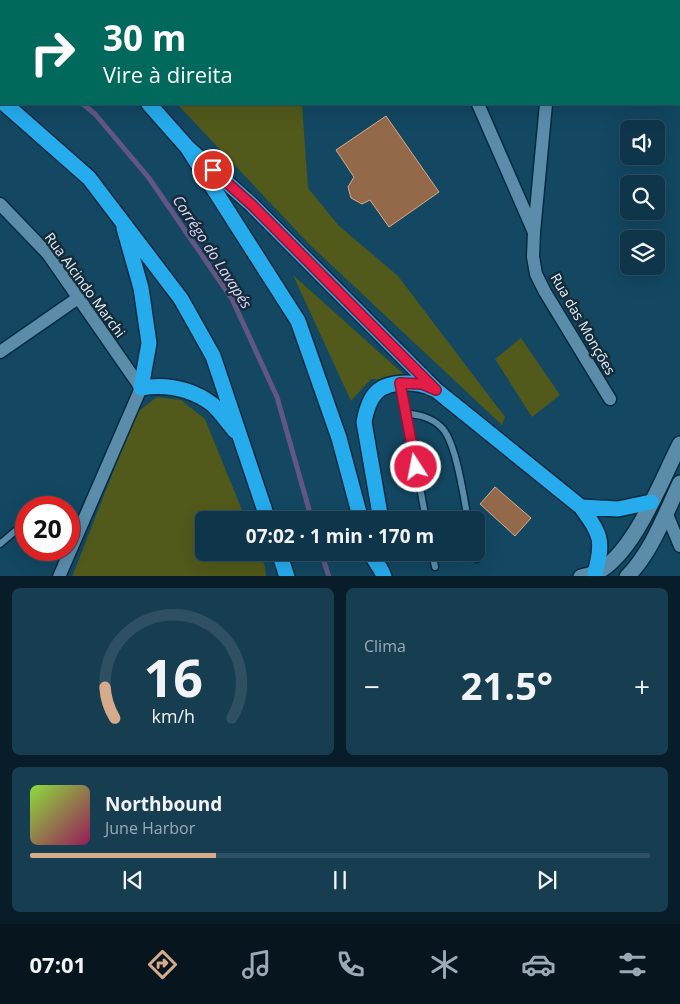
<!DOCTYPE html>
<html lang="pt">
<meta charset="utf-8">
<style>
body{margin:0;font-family:"Open Sans",sans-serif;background:#173d51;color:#f1f3f6;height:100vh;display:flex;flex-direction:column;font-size:19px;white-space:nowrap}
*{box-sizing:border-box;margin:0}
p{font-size:16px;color:#9babb5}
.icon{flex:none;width:28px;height:28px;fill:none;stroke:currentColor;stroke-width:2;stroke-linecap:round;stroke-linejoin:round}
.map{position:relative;height:576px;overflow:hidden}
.side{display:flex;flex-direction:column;gap:12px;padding:12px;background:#081d29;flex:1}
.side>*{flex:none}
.top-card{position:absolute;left:0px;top:0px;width:680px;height:105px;box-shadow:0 5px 20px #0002,0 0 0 1px #2e5062;background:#00695c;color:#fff;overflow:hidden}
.fabs{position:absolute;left:620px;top:120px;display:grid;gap:10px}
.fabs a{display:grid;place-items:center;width:45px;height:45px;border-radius:8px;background:#0e354a;box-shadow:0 5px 20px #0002,0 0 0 1px #2e5062;font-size:25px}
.speed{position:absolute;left:15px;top:496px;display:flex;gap:10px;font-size:25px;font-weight:700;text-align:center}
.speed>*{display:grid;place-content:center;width:65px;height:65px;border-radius:50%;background:#0e354a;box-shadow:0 5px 20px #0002,0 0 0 1px #2e5062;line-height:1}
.speed .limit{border:8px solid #d22;background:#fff;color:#111}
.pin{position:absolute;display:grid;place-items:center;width:42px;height:42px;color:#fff;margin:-21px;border:2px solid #fff;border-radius:50%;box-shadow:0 1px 5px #0007}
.me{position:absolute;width:55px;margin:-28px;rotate:349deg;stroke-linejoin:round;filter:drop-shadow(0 0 4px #0008)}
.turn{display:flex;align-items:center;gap:18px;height:105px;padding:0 20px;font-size:22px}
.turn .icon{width:65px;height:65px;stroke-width:2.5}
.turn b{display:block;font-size:35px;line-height:42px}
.big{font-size:38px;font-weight:700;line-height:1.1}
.side .tile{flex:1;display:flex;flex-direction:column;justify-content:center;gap:8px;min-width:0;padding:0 18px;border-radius:8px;background:#173d51}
.side .dial{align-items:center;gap:0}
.dial svg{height:130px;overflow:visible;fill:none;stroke:#2e5062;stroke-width:7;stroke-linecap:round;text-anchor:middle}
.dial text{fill:#f1f3f6;stroke:none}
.song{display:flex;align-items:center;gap:15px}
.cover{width:60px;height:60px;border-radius:8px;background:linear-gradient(135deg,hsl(90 70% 55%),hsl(330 70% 35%))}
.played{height:5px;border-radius:2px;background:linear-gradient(90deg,#d6ab8b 30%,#2e5062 30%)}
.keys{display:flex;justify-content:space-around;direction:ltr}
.heat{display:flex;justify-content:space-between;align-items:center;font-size:28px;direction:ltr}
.side .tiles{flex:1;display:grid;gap:12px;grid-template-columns:1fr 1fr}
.tile:last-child{grid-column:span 2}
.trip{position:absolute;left:195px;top:511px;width:290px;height:50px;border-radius:8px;background:#0e354a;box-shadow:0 5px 20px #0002,0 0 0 1px #2e5062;font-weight:700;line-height:50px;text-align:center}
.tab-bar{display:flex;height:80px;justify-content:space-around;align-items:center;background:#06151e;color:#9babb5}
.tab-bar .icon{width:35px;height:35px}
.tab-bar .on{color:#d6ab8b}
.tab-bar b{font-size:22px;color:#f1f3f6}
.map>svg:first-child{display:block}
.green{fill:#51591b}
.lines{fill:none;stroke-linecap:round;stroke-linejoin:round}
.stream{stroke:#625684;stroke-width:5}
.building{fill:#94694a;stroke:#daab8a}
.lane-casing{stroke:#042c40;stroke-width:9}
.street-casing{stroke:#042c40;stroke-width:15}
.secondary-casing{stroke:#042c40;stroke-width:18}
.highway-casing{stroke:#042c40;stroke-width:18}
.lane{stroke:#5b8dab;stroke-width:6}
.street{stroke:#5b8dab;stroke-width:12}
.secondary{stroke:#5b8dab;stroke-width:15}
.highway{stroke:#26abec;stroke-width:15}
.route-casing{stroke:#92132f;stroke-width:12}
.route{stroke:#e11d48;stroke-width:9}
.labels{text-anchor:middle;stroke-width:5;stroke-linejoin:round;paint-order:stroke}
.street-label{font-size:14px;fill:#e4f3fd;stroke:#162b38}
.water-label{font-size:15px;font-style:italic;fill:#e0d6fe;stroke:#162b38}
</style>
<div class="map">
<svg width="680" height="577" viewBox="0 0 680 577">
<rect width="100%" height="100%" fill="#134762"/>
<!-- green -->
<path class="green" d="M 80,0 L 279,0 L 280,1 L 81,1 Z
M 177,104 L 302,104 L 308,188 L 339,226 L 398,276 L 505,417 L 502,425 L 310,245 Z
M 293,275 L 410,380 L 371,379 L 351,401 Z
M 521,338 L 560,395 L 532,417 L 495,359 Z
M 157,397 L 181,400 L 205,419 L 246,520 L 204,520 L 204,552 L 259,553 L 265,566 L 266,576 L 72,577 L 136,413 Z"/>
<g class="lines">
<!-- stream -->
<path class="stream" d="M 0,34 L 1,35
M 83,104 L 95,114 L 149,178 L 232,299 L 277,397 L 312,520
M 321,552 L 329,577"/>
</g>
<!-- building -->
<path class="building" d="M 386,116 L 439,192 L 389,227 L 370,200 L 362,204 L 351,198 L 348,187 L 354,177 L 336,150 Z
M 495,487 L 531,518 L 515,536 L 480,504 Z"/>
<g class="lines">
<defs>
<path id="lane" d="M 301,0 L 301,1
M 400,0 L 401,1
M 401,384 L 426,520
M 405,413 C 419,415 431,417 441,427 C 456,440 464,499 468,520
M 0,544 L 26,522
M 432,552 L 435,567
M 476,552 L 477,559"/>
<path id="street" d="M 432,0 L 433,1
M 554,1 L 554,0
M 478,104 L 533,230
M 546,104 L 534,232 L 533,257 L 536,274 L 545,292 L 610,399
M 0,204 L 48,254 L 141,388 L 59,577
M 0,352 L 78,298
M 666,512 L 680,546"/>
<path id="secondary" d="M 581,577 C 586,575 591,575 596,573 C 634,554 661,481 680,444
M 627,577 C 652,551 665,515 680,483"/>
<path id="highway" d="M 44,0 L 46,1
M 5,104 L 89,178 L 181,299 L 213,356 L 268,520
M 149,104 L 187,147 L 298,321 L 339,438 L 361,520
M 187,147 L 252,205 L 436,390 L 581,507 C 601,535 604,540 595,573
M 124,228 L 141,288 L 149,343 L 141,388 C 166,384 190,388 212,404 C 220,411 228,423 235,431
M 581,507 L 618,509 L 651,502
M 381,520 L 364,422 C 369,395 378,383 406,383 C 416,383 424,384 433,389
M 279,552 L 287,577
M 371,552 C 374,562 381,566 384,577"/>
</defs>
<!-- lane casing -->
<use href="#lane" class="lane-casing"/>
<!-- street casing -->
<use href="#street" class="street-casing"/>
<!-- secondary casing -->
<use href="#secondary" class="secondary-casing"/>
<!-- highway casing -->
<use href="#highway" class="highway-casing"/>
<!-- lane -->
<use href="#lane" class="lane"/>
<!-- street -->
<use href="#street" class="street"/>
<!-- secondary -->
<use href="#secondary" class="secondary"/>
<!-- highway -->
<use href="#highway" class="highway"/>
</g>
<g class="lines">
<defs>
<path id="route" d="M 213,170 L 252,205 L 436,390 L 422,384 L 400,383 L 416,467"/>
</defs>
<!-- route casing -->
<use href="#route" class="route-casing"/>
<!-- route -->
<use href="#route" class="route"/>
</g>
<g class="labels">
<!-- street labels -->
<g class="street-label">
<text transform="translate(85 285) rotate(54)" y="5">Rua Alcindo Marchi</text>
<text transform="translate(583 324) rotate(60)" y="5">Rua das Monções</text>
</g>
<!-- water labels -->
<g class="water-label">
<text transform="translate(212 252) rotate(57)" y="5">Corrégo do Lavapés</text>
</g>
</g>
</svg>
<div class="fabs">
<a><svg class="icon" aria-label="sound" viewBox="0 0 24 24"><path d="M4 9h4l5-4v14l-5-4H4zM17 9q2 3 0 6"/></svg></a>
<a><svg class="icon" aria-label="search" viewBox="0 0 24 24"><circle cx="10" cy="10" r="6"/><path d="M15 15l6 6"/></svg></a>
<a><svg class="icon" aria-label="layers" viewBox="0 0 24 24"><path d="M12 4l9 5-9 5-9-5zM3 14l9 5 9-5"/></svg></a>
</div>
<div class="speed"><div class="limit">20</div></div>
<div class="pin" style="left:213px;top:170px;background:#d93025"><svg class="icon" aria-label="arrive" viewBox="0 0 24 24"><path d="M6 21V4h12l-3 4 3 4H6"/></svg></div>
<svg class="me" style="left:416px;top:467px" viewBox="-20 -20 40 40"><circle r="17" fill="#e11d48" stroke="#fff" stroke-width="3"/><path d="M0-11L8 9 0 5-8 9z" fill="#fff"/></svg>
<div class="trip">07:02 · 1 min · 170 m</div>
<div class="top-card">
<div class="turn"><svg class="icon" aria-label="right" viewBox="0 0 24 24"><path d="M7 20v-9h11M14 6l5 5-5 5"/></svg><div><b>30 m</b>Vire à direita</div></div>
</div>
</div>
<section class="side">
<div class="tiles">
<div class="tile dial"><svg viewBox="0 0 100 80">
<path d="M14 69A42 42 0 1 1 86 69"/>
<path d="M14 69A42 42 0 0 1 8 50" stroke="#d6ab8b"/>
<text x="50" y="56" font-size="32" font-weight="700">16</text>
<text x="50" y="72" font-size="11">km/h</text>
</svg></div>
<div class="tile"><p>Clima</p>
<div class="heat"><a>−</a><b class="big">21.5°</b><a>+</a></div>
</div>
<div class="tile">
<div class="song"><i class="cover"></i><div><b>Northbound</b><p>June Harbor</p></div></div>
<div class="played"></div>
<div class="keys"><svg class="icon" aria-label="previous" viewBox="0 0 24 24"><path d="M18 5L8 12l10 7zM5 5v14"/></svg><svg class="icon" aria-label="pause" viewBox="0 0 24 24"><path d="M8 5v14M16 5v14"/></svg><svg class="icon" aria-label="next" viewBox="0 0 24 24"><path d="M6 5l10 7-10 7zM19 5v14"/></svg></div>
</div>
</div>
</section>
<nav class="tab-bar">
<b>07:01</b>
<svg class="icon on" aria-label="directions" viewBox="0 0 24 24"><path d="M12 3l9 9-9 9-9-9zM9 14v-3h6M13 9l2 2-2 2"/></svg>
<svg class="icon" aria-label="music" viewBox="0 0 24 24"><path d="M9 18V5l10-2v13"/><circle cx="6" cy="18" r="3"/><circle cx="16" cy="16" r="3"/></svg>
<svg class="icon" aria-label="phone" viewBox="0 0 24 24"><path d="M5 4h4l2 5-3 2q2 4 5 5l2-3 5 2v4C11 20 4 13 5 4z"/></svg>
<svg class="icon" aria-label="climate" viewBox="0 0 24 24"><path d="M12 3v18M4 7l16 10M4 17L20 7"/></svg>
<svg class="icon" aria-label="car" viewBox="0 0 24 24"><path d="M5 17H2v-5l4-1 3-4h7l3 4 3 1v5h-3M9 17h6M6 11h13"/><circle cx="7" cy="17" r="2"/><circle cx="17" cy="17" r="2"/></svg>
<svg class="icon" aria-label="filters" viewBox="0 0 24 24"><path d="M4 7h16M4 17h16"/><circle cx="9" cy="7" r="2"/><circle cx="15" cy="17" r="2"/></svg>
</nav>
